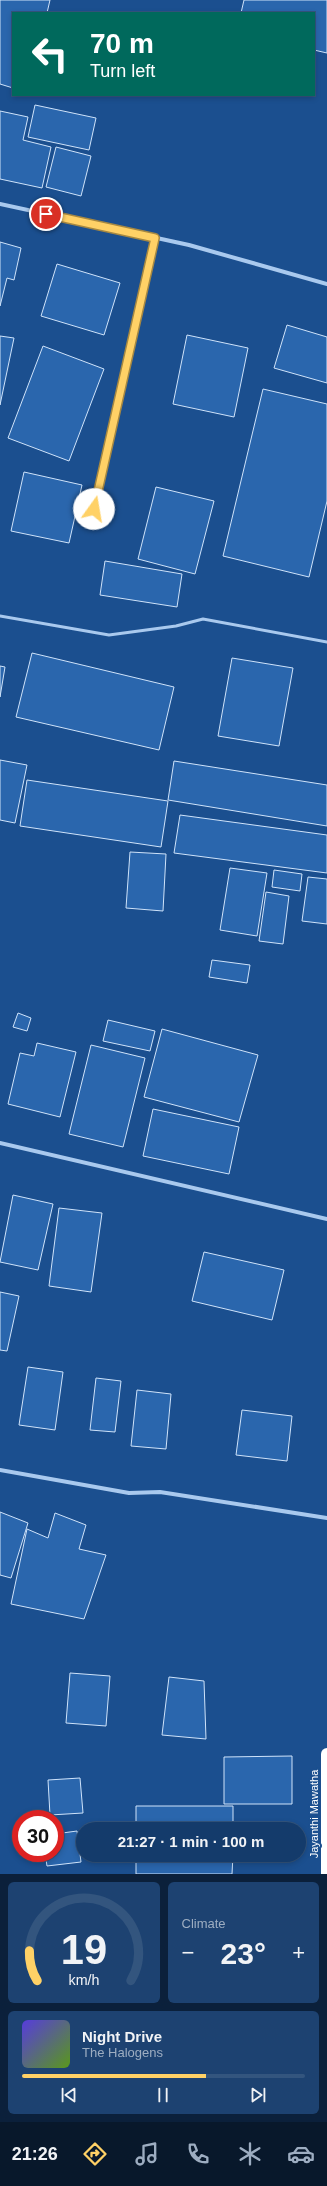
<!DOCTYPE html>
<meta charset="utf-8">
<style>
body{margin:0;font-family:Helvetica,sans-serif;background:#1d4271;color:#f1f3f6;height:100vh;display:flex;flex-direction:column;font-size:15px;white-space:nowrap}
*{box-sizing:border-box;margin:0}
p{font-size:13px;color:#9dadc1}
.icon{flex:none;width:22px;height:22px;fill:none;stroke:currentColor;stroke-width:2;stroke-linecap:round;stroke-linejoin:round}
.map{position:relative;height:1874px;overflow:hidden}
.panel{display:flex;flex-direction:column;gap:8px;padding:8px;background:#0b203b;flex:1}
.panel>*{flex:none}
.guide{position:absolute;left:12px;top:12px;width:303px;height:84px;border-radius:0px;box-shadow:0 2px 6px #0003,0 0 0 1px #33557e;background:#00695c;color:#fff;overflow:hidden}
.speed{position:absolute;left:12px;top:1810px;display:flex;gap:8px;font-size:20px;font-weight:700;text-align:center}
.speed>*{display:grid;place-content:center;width:52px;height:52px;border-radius:50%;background:#143b6b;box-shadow:0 2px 6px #0003,0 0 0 1px #33557e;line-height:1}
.speed .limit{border:6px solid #d22;background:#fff;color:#111}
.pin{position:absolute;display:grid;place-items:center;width:34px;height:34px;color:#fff;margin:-17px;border:2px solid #fff;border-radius:50%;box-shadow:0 1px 4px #0007}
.me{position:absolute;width:44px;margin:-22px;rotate:13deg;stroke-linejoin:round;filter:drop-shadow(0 0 3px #0008)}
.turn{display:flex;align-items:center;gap:14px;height:84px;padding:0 12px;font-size:18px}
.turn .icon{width:52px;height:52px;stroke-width:2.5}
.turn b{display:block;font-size:28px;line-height:34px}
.big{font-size:30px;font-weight:800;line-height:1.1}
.panel .tile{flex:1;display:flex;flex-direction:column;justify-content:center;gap:6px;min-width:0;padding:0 14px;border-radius:6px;background:#1d4271}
.panel .dial{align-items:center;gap:0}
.dial svg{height:104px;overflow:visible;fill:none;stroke:#33557e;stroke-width:7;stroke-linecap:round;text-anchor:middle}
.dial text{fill:#f1f3f6;stroke:none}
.song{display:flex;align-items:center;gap:12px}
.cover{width:48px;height:48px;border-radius:6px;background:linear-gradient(135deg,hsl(250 70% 55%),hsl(90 70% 35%))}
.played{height:4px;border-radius:2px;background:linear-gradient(90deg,#ffd166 65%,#33557e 65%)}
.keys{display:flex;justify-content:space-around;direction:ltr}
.heat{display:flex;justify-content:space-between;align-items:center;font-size:22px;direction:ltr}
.panel .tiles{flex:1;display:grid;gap:8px;grid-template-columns:1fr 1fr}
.tile:last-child{grid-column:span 2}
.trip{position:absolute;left:76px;top:1822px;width:230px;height:40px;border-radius:20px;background:#143b6b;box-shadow:0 2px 6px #0003,0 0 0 1px #33557e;font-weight:800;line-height:40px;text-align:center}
.dock{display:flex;height:64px;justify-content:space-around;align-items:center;background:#08182b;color:#9dadc1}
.dock .icon{width:28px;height:28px}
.dock .active{color:#ffd166}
.dock b{font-size:18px;color:#f1f3f6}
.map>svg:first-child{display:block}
.building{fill:#2a66ad;stroke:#cfe3fa}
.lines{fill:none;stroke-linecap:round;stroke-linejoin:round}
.lane{stroke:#a9c9ee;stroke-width:3}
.street{stroke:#a9c9ee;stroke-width:4}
.highway{stroke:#fff;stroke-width:12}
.route-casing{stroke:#a68842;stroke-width:10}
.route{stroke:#ffd166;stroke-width:7}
.labels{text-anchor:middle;stroke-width:4;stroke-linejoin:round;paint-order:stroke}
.street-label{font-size:11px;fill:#fff;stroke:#1b4f8f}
</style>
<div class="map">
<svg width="327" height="1874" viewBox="0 0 327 1874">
<rect width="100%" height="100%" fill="#1b4f8f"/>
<!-- building -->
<path class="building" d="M 0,0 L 50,0 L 47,13 L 13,13 L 13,88 L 0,84 Z
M 244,0 L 327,0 L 327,53 L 314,50 L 314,13 L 241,13 Z
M 35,105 L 96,118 L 89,150 L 28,137 Z
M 0,111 L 28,117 L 23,140 L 51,147 L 42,188 L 0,179 Z
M 56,147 L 91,156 L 81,196 L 46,187 Z
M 0,242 L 21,248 L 14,280 L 7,278 L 0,306 Z
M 57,264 L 120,283 L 104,335 L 41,316 Z
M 287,325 L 327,337 L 327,383 L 274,368 Z
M 187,335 L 248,348 L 234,417 L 173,404 Z
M 0,336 L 14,338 L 0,405 Z
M 43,346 L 104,369 L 69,461 L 8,438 Z
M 263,389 L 327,404 L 327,501 L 309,577 L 223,556 Z
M 24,472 L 82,485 L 69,543 L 11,531 Z
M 156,487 L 214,501 L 195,574 L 138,559 Z
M 105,561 L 182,574 L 177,607 L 100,595 Z
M 32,653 L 174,687 L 159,750 L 16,717 Z
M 232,658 L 293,668 L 279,746 L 218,736 Z
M 0,666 L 5,667 L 0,697 Z
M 0,760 L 27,765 L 15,823 L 0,820 Z
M 174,761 L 327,785 L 327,826 L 168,800 Z
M 27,780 L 168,801 L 161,847 L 20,826 Z
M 180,815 L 327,835 L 327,873 L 174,853 Z
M 130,852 L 166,854 L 163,911 L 126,908 Z
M 230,868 L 267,873 L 257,936 L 220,930 Z
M 274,870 L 302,874 L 300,891 L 272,887 Z
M 308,877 L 327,879 L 327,924 L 302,921 Z
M 266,892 L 289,896 L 283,944 L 259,941 Z
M 212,960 L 250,965 L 247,983 L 209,977 Z
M 18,1013 L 31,1018 L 27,1031 L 13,1027 Z
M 108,1020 L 155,1031 L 150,1051 L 103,1041 Z
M 162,1029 L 258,1055 L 239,1122 L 144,1097 Z
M 37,1043 L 76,1052 L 60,1117 L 8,1104 L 20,1053 L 34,1056 Z
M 91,1045 L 145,1058 L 123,1147 L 69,1134 Z
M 153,1109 L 239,1127 L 229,1174 L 143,1156 Z
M 13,1195 L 53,1204 L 38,1270 L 0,1262 Z
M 59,1208 L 102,1213 L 91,1292 L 49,1286 Z
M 204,1252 L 284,1270 L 272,1320 L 192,1301 Z
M 0,1292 L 19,1296 L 7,1351 L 0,1350 Z
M 28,1367 L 63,1372 L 55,1430 L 19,1425 Z
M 96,1378 L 121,1381 L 115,1432 L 90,1430 Z
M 137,1390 L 171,1394 L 166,1449 L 131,1446 Z
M 242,1410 L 292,1416 L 287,1461 L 236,1455 Z
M 0,1512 L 28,1523 L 11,1578 L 0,1575 Z
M 55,1513 L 86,1525 L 79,1549 L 106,1555 L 84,1619 L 11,1604 L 27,1529 L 48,1538 Z
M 70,1673 L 110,1676 L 106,1726 L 66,1723 Z
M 169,1677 L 204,1681 L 206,1739 L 162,1735 Z
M 292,1756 L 292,1804 L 224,1804 L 224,1757 Z
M 80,1778 L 83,1813 L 50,1815 L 48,1780 Z
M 136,1806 L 233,1806 L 233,1829 L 136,1829 Z
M 77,1831 L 81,1862 L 47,1866 L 45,1853 L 55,1853 L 55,1834 Z
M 136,1855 L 233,1855 L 232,1874 L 136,1874 Z"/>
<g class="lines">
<!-- lane -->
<path class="lane" d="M 0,616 L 109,635 L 176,626 L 203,619 L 327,642"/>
<!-- street -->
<path class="street" d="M 0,204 L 189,245 L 327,284
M 94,509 L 155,238
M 0,1143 L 327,1219
M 0,1470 L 129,1493 L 160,1492 L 327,1518"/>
<!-- highway -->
<path class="highway" d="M 327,1874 L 327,1754"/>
</g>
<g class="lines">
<defs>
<path id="route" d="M 46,214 L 155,238 L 94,509"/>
</defs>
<!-- route casing -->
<use href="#route" class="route-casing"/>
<!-- route -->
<use href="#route" class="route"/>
</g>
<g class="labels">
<!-- street labels -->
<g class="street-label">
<text transform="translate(314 1814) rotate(-90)" y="4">Jayanthi Mawatha</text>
</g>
</g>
</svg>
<div class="speed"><div class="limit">30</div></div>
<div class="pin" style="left:46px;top:214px;background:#d93025"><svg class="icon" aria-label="arrive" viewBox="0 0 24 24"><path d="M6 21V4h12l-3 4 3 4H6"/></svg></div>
<svg class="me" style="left:94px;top:509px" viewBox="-20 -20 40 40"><circle r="19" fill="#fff"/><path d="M0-13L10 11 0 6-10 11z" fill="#ffd166"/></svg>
<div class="trip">21:27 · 1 min · 100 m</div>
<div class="guide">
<div class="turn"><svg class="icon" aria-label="left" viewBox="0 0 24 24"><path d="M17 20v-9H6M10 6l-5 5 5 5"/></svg><div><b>70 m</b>Turn left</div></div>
</div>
</div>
<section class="panel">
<div class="tiles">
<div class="tile dial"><svg viewBox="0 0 100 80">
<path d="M14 69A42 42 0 1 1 86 69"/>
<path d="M14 69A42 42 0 0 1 8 46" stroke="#ffd166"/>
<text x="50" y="56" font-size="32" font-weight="700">19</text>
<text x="50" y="72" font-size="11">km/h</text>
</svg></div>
<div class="tile"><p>Climate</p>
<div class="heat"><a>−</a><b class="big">23°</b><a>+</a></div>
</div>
<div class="tile">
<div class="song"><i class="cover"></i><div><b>Night Drive</b><p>The Halogens</p></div></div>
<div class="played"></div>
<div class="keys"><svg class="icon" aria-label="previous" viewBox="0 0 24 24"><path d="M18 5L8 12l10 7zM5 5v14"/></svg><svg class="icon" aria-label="pause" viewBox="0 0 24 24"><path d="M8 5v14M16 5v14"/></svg><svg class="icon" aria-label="next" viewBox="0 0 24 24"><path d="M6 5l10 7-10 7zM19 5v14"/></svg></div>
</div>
</div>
</section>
<nav class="dock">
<b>21:26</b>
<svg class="icon active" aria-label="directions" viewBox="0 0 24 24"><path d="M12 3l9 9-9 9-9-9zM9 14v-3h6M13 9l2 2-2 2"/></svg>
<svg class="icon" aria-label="music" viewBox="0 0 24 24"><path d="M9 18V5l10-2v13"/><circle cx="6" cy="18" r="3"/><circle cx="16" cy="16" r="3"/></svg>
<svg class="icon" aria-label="phone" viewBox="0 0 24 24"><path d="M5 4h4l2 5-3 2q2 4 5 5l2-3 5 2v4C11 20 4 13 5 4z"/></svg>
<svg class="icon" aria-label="climate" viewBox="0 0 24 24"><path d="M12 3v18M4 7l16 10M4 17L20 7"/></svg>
<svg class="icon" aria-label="car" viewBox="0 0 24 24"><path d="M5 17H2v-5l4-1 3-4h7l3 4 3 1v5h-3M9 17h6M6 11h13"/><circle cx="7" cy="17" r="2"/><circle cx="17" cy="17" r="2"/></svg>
</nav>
